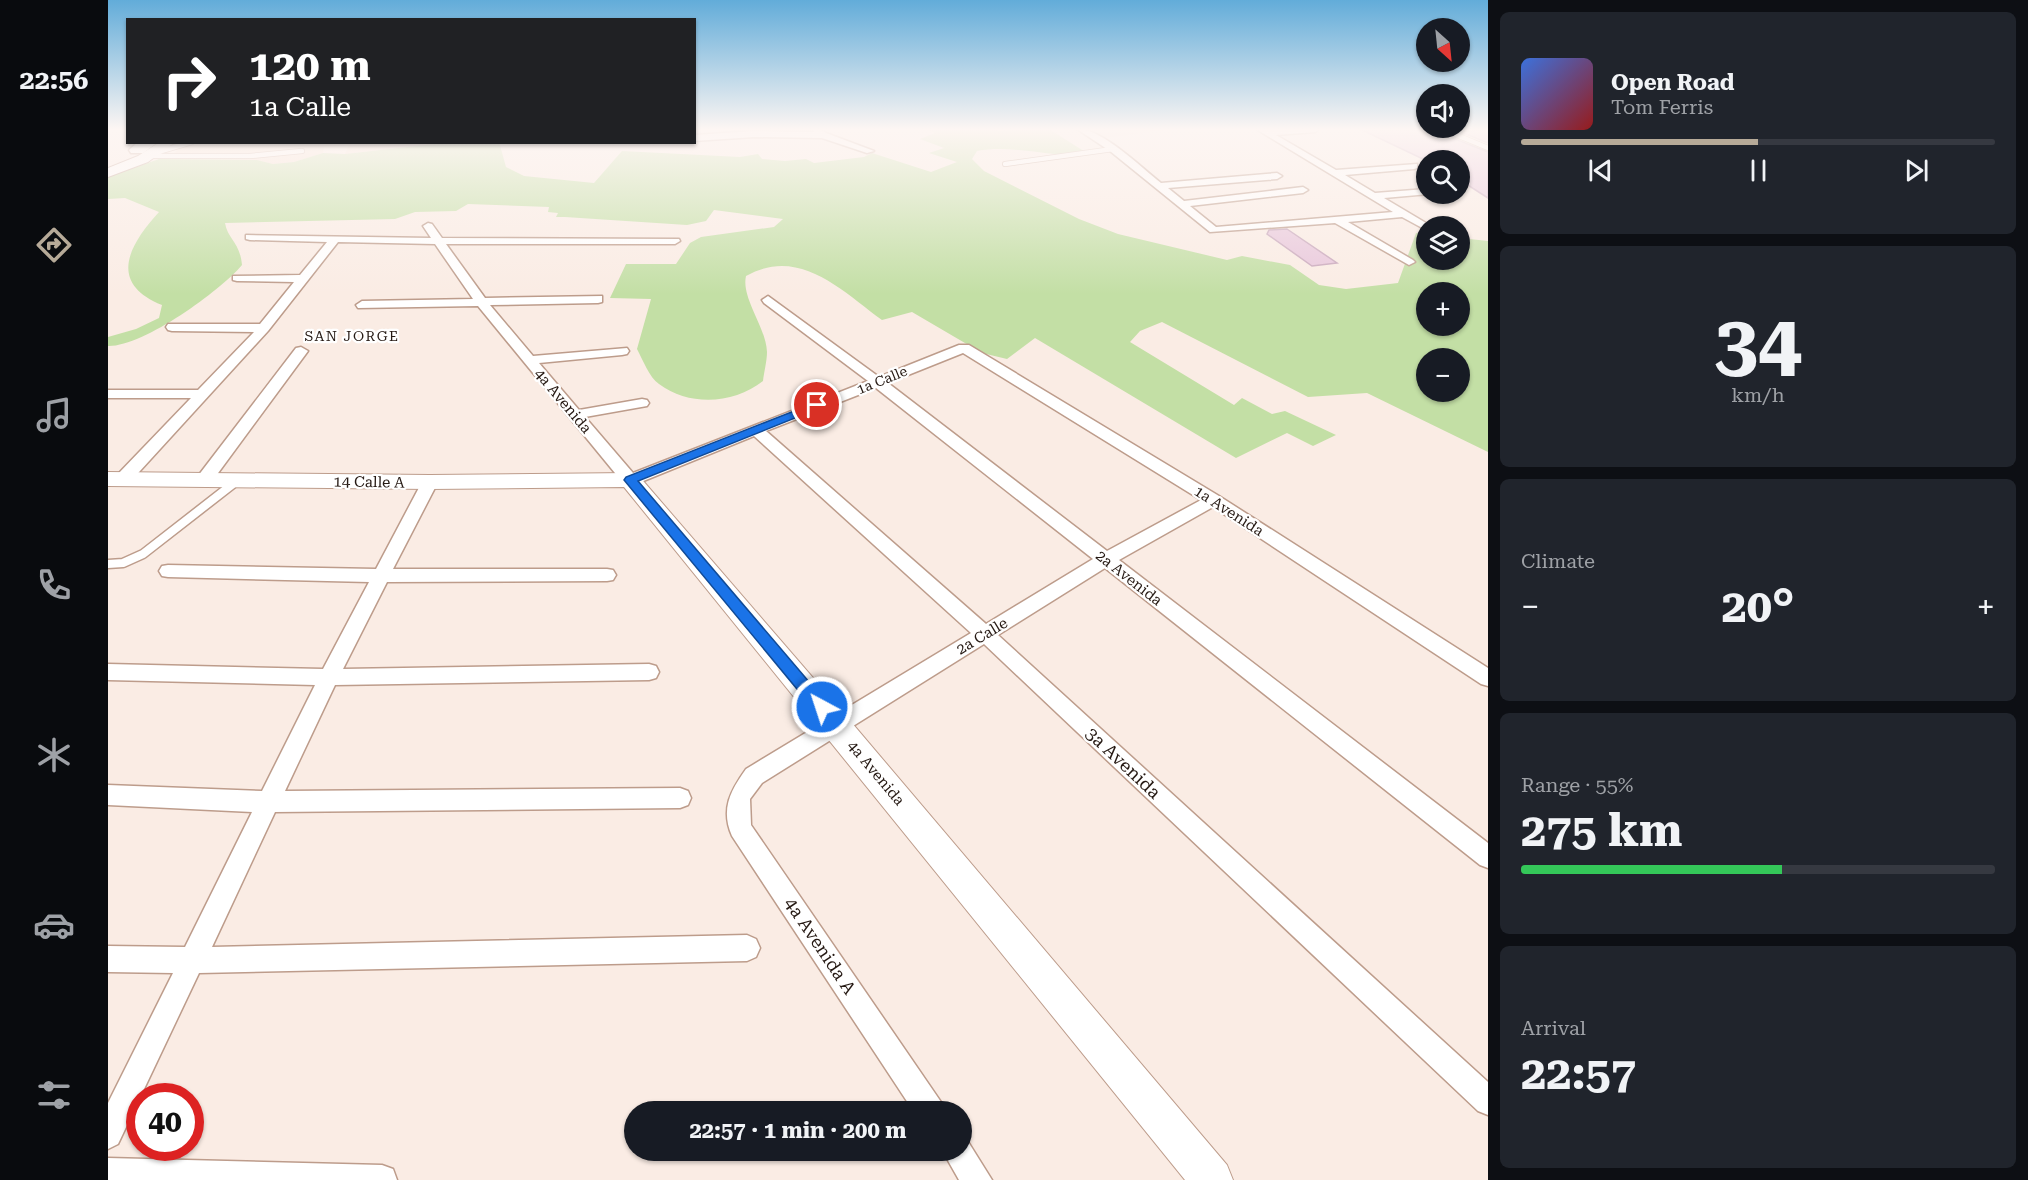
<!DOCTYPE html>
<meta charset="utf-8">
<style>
body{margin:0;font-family:"Roboto Serif",serif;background:#20242c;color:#f1f3f6;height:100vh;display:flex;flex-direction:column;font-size:22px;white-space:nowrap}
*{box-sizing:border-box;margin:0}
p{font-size:20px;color:#9ea1a6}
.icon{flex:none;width:33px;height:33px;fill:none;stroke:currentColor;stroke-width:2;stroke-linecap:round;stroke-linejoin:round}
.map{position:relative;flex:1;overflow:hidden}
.details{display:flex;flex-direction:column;gap:12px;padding:12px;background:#0d0f14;width:540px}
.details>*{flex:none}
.guide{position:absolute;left:18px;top:18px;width:570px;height:126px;border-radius:0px;box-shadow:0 2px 4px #0004;background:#202124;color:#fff;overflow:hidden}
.needle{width:39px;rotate:153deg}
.buttons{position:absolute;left:1308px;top:18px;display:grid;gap:12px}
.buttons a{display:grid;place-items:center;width:54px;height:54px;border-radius:50%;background:#171b24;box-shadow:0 2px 4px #0004;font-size:30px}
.speed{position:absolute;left:18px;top:1083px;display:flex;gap:12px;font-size:30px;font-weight:700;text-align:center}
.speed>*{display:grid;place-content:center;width:78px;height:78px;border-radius:50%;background:#171b24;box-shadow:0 2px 4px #0004;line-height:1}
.speed .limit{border:9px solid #d22;background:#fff;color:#111}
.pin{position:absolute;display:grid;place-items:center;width:51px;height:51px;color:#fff;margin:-26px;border:3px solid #fff;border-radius:50%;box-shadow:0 2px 6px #0007}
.me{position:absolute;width:66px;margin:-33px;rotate:320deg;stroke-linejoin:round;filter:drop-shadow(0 0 4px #0008)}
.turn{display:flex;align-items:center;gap:21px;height:126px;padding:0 24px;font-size:27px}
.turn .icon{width:78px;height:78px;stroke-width:2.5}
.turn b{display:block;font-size:42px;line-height:51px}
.big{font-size:45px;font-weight:700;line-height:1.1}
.details .tile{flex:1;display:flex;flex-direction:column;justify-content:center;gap:9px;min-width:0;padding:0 21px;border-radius:9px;background:#20242c}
.details .dial{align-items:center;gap:0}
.dial b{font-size:78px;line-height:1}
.song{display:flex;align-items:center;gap:18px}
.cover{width:72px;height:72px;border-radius:9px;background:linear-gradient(135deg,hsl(220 70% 55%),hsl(0 70% 35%))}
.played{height:6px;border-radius:3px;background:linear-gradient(90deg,#b6aa98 50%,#363941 50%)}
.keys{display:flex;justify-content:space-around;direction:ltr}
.heat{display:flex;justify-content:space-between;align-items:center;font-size:33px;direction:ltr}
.charge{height:9px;border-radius:4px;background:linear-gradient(90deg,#34c759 55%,#363941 0)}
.trip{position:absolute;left:516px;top:1101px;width:348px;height:60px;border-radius:30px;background:#171b24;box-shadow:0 2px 4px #0004;font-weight:700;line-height:60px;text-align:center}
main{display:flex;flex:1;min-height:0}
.dock{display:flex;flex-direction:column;width:108px;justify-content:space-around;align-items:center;background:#090b0e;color:#9ea1a6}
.dock .icon{width:42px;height:42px}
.dock .active{color:#b6aa98}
.dock b{font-size:27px;color:#f1f3f6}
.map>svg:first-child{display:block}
.commercial{fill:#f6e1d2}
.industrial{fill:#f4e1d1}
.green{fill:#c3dfa5;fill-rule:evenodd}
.building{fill:#e8c7db;stroke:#c9a8bc;stroke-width:1.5}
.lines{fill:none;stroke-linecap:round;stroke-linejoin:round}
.lane-far1-casing{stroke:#bd9c8b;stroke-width:6}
.lane-casing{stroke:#bd9c8b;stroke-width:11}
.street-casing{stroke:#bd9c8b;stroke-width:3}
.secondary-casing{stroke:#bd9c8b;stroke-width:2}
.highway-casing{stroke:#bd9c8b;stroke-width:3}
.lane-far1{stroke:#fff;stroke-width:4.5}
.lane{stroke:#fff;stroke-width:8}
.street{fill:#fff;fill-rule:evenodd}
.secondary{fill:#fff;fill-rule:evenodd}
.highway{fill:#fff;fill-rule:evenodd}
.route{fill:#1a73e8;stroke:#114b97;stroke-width:1.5}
.labels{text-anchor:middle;stroke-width:4.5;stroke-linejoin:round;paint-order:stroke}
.far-neighbourhood-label{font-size:14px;letter-spacing:1.5px;fill:#251913;stroke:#fff}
.far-street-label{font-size:14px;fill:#251913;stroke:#fff}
.street-label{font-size:15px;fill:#251913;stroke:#fff}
.near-street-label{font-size:18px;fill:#251913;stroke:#fff}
</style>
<main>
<nav class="dock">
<b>22:56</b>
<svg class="icon active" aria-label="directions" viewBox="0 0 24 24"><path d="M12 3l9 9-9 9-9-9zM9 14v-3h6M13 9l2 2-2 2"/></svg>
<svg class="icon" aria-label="music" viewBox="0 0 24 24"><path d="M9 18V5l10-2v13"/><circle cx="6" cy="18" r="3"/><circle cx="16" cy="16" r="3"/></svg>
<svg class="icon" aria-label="phone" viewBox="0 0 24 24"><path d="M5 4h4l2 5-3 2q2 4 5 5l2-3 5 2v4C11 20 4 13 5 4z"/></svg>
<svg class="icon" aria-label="climate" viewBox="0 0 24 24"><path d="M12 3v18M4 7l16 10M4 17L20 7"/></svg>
<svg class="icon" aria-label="car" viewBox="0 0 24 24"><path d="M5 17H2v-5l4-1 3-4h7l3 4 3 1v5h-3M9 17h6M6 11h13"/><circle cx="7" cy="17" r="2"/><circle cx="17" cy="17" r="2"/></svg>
<svg class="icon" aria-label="filters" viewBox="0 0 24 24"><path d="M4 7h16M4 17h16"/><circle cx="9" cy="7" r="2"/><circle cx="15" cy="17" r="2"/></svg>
</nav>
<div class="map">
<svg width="1380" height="1180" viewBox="0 0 1380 1180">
<rect width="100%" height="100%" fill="#faece4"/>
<!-- commercial -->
<path class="commercial" d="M 76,143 L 335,143 L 237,154 L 241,145 L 216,147 L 215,153 L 186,162 L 165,164 L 149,160 L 60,159 Z"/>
<!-- industrial -->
<path class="industrial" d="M 980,129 L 1065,129 L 996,138 Z"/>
<!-- green -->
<path class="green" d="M 818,129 L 887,129 L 891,131 L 941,129 L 982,155 C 944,158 906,144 869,151 L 864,159 L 876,171 L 971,219 L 1010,234 L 1119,260 L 1134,256 L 1182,265 L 1211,285 L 1238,289 L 1290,283 L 1308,233 L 1318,234 L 1318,260 L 1352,260 L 1352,238 L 1380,241 L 1380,452 L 1259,393 L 1200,397 L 1054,322 L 1032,331 L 1022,342 L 1126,405 L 1134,398 L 1164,414 L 1177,411 L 1228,435 L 1205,446 L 1179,433 L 1128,458 L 927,338 L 899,359 L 874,353 L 804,312 L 774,320 C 733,290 691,246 638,276 C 633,298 658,327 659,352 C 659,361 656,372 655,381 C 626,404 582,407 551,384 C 541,377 535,360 529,349 L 543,299 L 502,298 L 518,264 L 568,264 L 582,243 L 593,237 L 666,227 L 675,219 L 606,210 L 598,221 L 579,225 L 457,217 L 448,217 L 450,213 L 440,212 L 441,207 L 360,204 L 348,211 L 307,212 L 287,219 L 117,223 C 120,240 132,242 134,265 C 112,291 35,347 0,346 L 0,337 L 28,329 L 51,318 L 54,305 C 0,283 20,246 51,212 L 17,198 L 0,199 L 0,177 L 51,159 L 149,160 L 165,164 L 186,162 L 215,153 L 237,154 L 335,143 L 391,142 L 398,167 L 416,176 L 486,183 L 514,151 L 632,157 L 650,154 L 654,159 L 677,161 L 698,159 L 706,163 L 756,157 L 764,153 L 823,172 L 849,162 L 821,153 L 836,148 L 812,139 L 827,133 ZM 1318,292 L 1352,292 L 1352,326 L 1318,326 ZM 1318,358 L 1352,358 L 1352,392 L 1318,392 Z"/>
<!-- building -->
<path class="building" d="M 1252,129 L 1322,129 L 1380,152 L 1380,198 L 1352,180 L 1352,160 L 1317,160 Z
M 1380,129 L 1380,143 L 1353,132 Z
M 1179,229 L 1229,263 L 1204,266 L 1159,234 L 1161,230 Z"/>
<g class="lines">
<defs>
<path id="lane-far1" d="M 1334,129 L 1380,148
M 50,152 L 84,142
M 40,156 L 142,156 L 194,151
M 897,164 L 1005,149"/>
<path id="lane" d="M 0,564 L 15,563 L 35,554 L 130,480"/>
<path id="street" d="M 703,129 L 712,129 L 718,133 L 766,151 L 759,153 L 714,138 L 646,137 L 586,141 L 586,135 L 646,131 L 706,132 Z
M 969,129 C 992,127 1034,168 1053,183 L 1169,173 L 1174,176 L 1169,179 L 1060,188 L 1076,201 L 1195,187 L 1200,190 L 1195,193 L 1082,206 L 1108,227 L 1285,212 L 1148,129 L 1211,129 L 1207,132 L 1168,135 L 1228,170 L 1309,164 L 1309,168 L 1306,169 L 1237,175 L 1267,193 L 1318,189 L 1318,194 L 1321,194 L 1276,198 L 1323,226 L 1318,226 L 1318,230 L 1294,217 L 1240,222 L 1305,260 L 1307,262 L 1301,265 L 1227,223 L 1102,232 L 1002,151 Z
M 320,223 L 324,224 L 334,238 L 571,239 L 572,241 L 567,244 L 338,244 L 377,298 L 494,296 L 494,302 L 490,303 L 382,305 L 425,356 L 519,348 L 521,351 L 519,354 L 514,355 L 431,363 L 471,410 L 534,399 L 539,400 L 541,403 L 539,406 L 477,417 L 525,473 L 760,381 L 656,303 L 654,300 L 660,296 L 771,377 L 851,345 L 861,345 L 1111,496 L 1380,668 L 1380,686 L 1373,684 L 1105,507 L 1011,560 L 1380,843 L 1380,868 L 1372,865 L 997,568 L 890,635 L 1380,1082 L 1380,1115 L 1370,1111 L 876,644 L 654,783 L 642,799 L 643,825 L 833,1102 L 837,1112 L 806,1112 L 624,836 C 612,809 623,790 638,769 L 863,633 L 646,436 L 528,484 L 516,484 L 370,306 L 250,308 L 248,305 L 254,301 L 365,299 L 327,244 L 230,242 L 160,331 L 21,483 L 9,483 L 7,479 L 9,475 L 83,398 L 0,398 L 0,390 L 90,390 L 146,332 L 64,331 L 60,330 L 58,327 L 60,324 L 152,324 L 186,282 L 129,281 L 125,280 L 125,276 L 192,275 L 219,242 L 142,240 L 138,239 L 138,235 L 323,238 L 315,226 ZM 855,353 L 1093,500 L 999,551 L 780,383 ZM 768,388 L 985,559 L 878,624 L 658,431 Z
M 193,347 L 200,351 L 102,484 L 90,484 L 88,480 L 90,476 L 188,348 Z
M 322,477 L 330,482 L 285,569 L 499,569 L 505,570 L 508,575 L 505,580 L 499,581 L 279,582 L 235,669 L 541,664 L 548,666 L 551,672 L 548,678 L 541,680 L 227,685 L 177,791 L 572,788 L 580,791 L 583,798 L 580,805 L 572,808 L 167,812 L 104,947 L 639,935 L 648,939 L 652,948 L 648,957 L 639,961 L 91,973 L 10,1144 L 0,1149 L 0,1103 L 65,973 L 0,972 L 0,946 L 77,947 L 144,812 L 0,805 L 0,785 L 154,791 L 207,685 L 0,680 L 0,664 L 215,669 L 261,582 L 60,577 L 54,576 L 51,571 L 54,566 L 60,565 L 268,569 L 314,482 Z
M 854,1137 L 859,1140 L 884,1180 L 851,1180 L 834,1150 L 854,1150 Z
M 0,1158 L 274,1165 L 285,1169 L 289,1180 L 0,1180 Z"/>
<path id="secondary" d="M 52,142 L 67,142 L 40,162 L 0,177 L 0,168 L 30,156 Z
M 0,472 L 322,475 L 522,473 L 530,475 L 738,716 L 1119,1165 L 1125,1180 L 1077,1180 L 516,487 L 322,489 L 0,486 Z"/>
<path id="highway" d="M 30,142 L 50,142 L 35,153 L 23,153 L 21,150 Z"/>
</defs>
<!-- lane-far1 casing -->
<use href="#lane-far1" class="lane-far1-casing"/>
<!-- lane casing -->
<use href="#lane" class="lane-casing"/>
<!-- street casing -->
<use href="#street" class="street-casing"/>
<!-- secondary casing -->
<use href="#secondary" class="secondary-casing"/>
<!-- highway casing -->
<use href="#highway" class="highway-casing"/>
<!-- lane-far1 -->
<use href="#lane-far1" class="lane-far1"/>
<!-- lane -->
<use href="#lane" class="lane"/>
<!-- street -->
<use href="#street" class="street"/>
<!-- secondary -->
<use href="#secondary" class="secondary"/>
<!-- highway -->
<use href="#highway" class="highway"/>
</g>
<!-- sky -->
<linearGradient id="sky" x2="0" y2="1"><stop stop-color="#62acd9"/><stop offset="0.44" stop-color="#fdf6f3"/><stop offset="1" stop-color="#fdf6f3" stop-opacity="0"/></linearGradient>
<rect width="1380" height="294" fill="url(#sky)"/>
<!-- route -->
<path class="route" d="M 709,402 L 714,405 L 712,408 L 530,481 L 719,703 L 721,707 L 719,712 L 714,714 L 708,712 L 516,480 L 518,477 Z"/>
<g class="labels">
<!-- far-neighbourhood labels -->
<g class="far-neighbourhood-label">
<text x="244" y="341">SAN JORGE</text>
</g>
<!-- far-street labels -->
<g class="far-street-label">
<text transform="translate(774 380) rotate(-22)" y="5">1a Calle</text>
</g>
<!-- street labels -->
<g class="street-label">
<text transform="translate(455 401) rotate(50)" y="5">4a Avenida</text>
<text transform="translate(261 482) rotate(1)" y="5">14 Calle A</text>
<text transform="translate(1121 511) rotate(33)" y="5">1a Avenida</text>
<text transform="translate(1021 578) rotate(38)" y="5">2a Avenida</text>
<text transform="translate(874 636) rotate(-31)" y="5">2a Calle</text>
<text transform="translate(768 773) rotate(50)" y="5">4a Avenida</text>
</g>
<!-- near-street labels -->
<g class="near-street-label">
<text transform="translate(1015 763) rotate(43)" y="6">3a Avenida</text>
<text transform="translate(712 946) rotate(56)" y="6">4a Avenida A</text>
</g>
</g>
</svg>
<div class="buttons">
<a><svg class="needle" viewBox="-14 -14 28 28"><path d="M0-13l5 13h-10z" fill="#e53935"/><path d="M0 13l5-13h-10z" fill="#9ea1a6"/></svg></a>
<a><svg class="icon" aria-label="sound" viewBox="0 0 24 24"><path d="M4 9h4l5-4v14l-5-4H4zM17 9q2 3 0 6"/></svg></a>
<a><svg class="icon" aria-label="search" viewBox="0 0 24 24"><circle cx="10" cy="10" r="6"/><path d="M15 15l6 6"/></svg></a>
<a><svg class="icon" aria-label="layers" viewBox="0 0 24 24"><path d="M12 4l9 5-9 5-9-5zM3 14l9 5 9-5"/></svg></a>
<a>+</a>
<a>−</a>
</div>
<div class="speed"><div class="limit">40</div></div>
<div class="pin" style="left:709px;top:405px;background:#d93025"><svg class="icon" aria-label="arrive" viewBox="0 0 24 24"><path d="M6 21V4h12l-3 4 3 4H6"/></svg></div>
<svg class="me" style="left:714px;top:707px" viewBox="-20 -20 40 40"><circle r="17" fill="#1a73e8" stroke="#fff" stroke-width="3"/><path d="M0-11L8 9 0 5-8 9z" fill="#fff"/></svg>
<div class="trip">22:57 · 1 min · 200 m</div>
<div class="guide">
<div class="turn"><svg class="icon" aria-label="right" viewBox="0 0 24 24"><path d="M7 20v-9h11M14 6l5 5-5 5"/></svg><div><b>120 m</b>1a Calle</div></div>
</div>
</div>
<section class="details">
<div class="tile">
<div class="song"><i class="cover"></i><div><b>Open Road</b><p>Tom Ferris</p></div></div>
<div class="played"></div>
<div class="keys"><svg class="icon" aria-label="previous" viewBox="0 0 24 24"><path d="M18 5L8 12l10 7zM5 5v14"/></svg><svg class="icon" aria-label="pause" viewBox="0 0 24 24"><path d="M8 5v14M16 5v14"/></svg><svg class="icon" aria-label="next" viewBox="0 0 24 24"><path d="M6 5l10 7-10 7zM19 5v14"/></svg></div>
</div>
<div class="tile dial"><b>34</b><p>km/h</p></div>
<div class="tile"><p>Climate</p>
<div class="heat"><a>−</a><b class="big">20°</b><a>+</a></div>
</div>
<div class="tile"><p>Range · 55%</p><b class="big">275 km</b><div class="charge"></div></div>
<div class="tile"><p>Arrival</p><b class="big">22:57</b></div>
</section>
</main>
